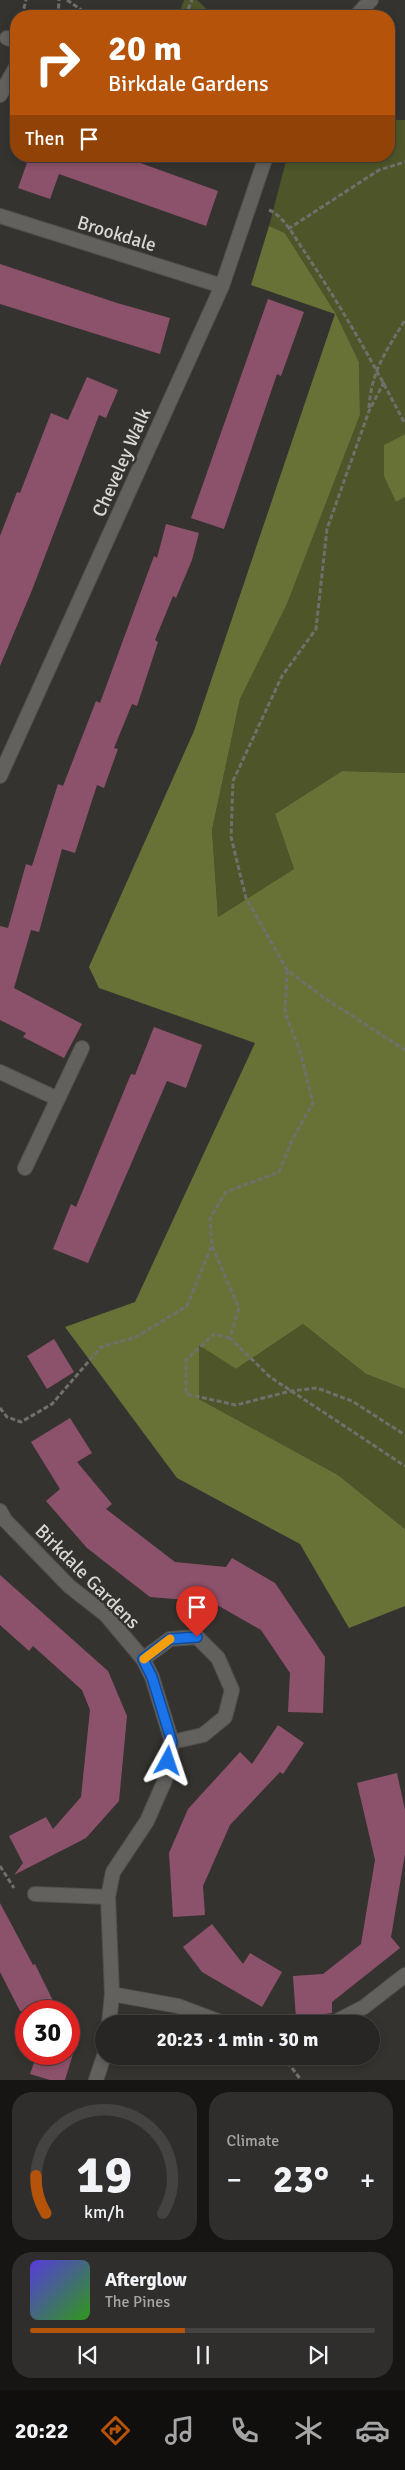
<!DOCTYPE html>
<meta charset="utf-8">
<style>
body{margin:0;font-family:Signika,sans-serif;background:#302e2c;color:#f1f3f6;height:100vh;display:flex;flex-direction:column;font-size:19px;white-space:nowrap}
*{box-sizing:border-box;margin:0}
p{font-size:16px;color:#a5a5a6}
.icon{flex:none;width:28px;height:28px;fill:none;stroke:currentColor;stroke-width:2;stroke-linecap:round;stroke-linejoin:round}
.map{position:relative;height:2080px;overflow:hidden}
.side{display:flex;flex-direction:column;gap:12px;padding:12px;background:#161514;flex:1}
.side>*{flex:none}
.banner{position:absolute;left:10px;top:10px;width:385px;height:152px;border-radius:20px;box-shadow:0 2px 8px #0003,0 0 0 1px #444341;background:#b45309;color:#fff;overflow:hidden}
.speed{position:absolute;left:15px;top:2000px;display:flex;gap:10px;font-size:25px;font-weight:700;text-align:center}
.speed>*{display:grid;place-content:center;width:65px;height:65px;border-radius:50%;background:#282624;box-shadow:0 2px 8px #0003,0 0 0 1px #444341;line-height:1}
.speed .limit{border:8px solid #d22;background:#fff;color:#111}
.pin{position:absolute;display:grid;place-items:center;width:42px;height:42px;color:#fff;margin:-51px -21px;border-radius:50% 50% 50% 0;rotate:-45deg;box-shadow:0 0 5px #0007}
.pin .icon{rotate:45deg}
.me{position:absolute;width:55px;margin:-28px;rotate:5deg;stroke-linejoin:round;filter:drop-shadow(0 0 4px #0008)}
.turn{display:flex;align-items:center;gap:18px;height:105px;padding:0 15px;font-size:22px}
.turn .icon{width:65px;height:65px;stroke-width:2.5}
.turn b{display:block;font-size:35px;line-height:42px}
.then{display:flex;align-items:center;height:48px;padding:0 15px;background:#0003;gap:10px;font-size:19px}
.big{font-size:38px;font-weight:700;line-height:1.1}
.side .tile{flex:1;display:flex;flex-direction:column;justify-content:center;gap:8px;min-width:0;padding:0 18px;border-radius:20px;background:#302e2c}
.side .dial{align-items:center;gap:0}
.dial svg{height:130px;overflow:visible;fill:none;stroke:#444341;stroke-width:7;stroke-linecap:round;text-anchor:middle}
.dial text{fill:#f1f3f6;stroke:none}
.song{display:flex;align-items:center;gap:15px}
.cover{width:60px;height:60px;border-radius:8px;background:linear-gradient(135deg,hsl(250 70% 55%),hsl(110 70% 35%))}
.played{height:5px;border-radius:2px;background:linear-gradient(90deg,#b45309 45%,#444341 45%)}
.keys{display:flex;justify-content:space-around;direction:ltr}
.heat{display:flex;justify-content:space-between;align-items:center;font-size:28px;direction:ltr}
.side .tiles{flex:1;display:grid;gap:12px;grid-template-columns:1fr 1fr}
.tile:last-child{grid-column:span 2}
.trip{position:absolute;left:95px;top:2015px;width:285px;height:50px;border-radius:25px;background:#282624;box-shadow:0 2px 8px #0003,0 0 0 1px #444341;font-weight:700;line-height:50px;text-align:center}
.tab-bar{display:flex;height:80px;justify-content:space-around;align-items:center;background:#100f0e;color:#a5a5a6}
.tab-bar .icon{width:35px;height:35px}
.tab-bar .current{color:#b45309}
.tab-bar b{font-size:22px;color:#f1f3f6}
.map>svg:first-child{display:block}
.green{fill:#4d5529}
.forest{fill:#687236}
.building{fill:#8d526b}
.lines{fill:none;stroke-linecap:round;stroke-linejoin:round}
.service-casing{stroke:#514f4d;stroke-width:16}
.minor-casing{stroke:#514f4d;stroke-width:16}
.path{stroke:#716f6c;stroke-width:3;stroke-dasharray:5 2.5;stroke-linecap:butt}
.service{stroke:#63615e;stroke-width:14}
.minor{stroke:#63615e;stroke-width:14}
.route-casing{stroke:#114b97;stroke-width:12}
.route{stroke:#1a73e8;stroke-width:9}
.slow{stroke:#f59e0b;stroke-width:9}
.labels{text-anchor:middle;stroke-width:5;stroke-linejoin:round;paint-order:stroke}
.street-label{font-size:19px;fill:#dad8d6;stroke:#353330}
</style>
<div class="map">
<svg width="405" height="2080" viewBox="0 0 405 2080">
<rect width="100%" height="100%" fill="#353330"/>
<!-- green -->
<path class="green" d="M 184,0 L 197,0 L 214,16 L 178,16 Z
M 389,115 L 394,120 L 405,120 L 405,434 L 384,445 L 396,502 L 405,497 L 405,773 L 342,771 L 275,814 L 294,869 L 218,917 L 212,830 L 240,699 L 287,604 L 360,415 L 359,362 L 336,314 L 285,233 L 269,226 L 286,161 L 274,156 L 389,156 Z
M 303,1324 L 366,1374 L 405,1389 L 405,1529 L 338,1475 L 199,1399 L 199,1344 L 236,1369 Z"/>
<!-- forest -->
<path class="forest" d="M 269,226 L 285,233 L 336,314 L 359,362 L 360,415 L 287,604 L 240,699 L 212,830 L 218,917 L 294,869 L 275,814 L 342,771 L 405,773 L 405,1389 L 366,1374 L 303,1324 L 236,1369 L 199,1345 L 199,1399 L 338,1475 L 405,1529 L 405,1606 L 349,1628 L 300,1544 L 177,1478 L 65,1327 L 135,1302 L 255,1043 L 99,988 L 89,967 L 194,731 L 335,314 L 251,285 Z
M 405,434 L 405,497 L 396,502 L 384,476 L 384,445 Z"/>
<!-- building -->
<path class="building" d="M 20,156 L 121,156 L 218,191 L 206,226 L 59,174 L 50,199 L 18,188 L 27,163 L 19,160 Z
M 0,264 L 117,303 L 170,318 L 160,354 L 0,304 Z
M 268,299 L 304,312 L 281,376 L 277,374 L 224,529 L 191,518 Z
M 87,377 L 118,390 L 106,418 L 99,415 L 32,590 L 0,666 L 0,536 L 17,492 L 20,493 L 51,413 L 68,420 Z
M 166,524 L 199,533 L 192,560 L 176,598 L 173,596 L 155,640 L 158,642 L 137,706 L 132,704 L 114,748 L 118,749 L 104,788 L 97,785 L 75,853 L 62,849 L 39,932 L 31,930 L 14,988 L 82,1024 L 64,1058 L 23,1037 L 26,1033 L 0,1020 L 0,926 L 8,928 L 26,864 L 32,866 L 58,784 L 63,786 L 96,701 L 100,703 L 154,556 L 157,558 Z
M 154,1027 L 202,1045 L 186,1088 L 167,1081 L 88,1263 L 53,1249 L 71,1204 L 76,1207 L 131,1074 L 135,1075 Z
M 54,1339 L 74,1372 L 47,1389 L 27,1356 Z
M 70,1418 L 92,1453 L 77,1462 L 112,1504 L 106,1509 L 175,1562 L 226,1567 L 232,1558 L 275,1583 L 325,1657 L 323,1713 L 288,1712 L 290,1673 L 261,1630 L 212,1602 L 150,1597 L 87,1548 L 46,1501 L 60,1489 L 31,1442 Z
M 0,1575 L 108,1671 L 127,1716 L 119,1801 L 86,1838 L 14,1875 L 23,1863 L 9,1836 L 46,1817 L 53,1829 L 81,1797 L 90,1710 L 82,1690 L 33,1646 L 29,1651 L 0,1625 Z
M 278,1725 L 304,1743 L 283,1774 L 280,1772 L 230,1825 L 203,1886 L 205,1915 L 173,1917 L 169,1853 L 188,1809 L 240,1752 L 252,1764 Z
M 397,1773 L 405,1810 L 405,1854 L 391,1937 L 400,1948 L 332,2002 L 332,2013 L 296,2018 L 293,1976 L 323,1974 L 361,1944 L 375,1860 L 357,1783 Z
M 0,1903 L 33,1965 L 35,1964 L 58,2011 L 20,2011 L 0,1972 Z
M 212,1924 L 243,1964 L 250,1953 L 282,1972 L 262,2007 L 202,1972 L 183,1947 Z
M 69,2053 L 73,2054 L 65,2080 L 50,2080 L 30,2074 L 37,2054 Z"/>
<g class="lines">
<defs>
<path id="service" d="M 143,1659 L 170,1639 L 197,1637 L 218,1658 L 232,1690 L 225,1717 L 203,1735 L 172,1742
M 35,1894 L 108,1897"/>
<path id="minor" d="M 356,16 L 371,0
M 7,38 L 16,41
M 0,95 L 16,67
M 0,216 L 222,286
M 0,776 L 222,286 L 265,159
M 0,1072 L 56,1098
M 25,1168 L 82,1048
M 0,1511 L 5,1520 L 69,1586 L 106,1615 L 143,1659 L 152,1677 L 172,1742 L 165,1780 L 147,1821 L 113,1872 L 108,1897 L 112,1994 L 109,2024
M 112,1994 L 178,2006 L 226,2024
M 331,2024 L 364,2007 L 405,1975
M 96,2080 L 104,2056"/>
</defs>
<!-- service casing -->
<use href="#service" class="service-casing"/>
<!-- minor casing -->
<use href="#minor" class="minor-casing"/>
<!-- path -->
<path class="path" d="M 67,0 L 90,16
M 22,16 L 26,0
M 58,16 L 59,0
M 185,16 L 192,0
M 269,210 C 284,216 295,238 304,251 C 341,306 374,364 405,424
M 288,229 L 379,170 L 405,162
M 384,382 L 369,411 L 327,529 L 316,629 L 282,676 L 233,781 L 231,837 L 246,898 L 287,970 L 323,997 L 405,1050
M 369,408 C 371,371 387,350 405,320
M 287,970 L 285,1013 L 300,1051 L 313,1103 L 292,1140 L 279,1172 L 226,1192 L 210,1218 L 212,1246 L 239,1308 L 230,1338 L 270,1377 L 405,1466
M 230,1338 L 214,1334 L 186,1360 L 186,1394 L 236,1405 L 291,1391 L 317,1388 L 352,1401 L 405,1435
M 0,1408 L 7,1417 L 21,1422 L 52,1404 L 101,1347 L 136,1337 L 187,1306 L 211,1247
M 0,1866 L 14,1888
M 283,2056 L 301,2080"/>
<!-- service -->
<use href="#service" class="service"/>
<!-- minor -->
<use href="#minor" class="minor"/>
</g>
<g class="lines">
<defs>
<path id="route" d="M 168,1761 L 172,1742 L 152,1677 L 143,1659 L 170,1639 L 197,1637"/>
</defs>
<!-- route casing -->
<use href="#route" class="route-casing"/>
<!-- route -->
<use href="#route" class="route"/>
<!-- slow -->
<path class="slow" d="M 144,1659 L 170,1639"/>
</g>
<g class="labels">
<!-- street labels -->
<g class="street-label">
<text transform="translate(117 233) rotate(17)" y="7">Brookdale</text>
<text transform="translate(121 462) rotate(-66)" y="7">Cheveley Walk</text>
<text transform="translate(88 1576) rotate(45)" y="7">Birkdale Gardens</text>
</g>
</g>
</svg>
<div class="speed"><div class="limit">30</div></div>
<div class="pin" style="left:197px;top:1637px;background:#d93025"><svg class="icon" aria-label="arrive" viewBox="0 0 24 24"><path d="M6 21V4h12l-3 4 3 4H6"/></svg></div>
<svg class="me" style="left:168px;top:1761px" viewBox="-20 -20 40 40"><path d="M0-17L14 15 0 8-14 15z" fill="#1a73e8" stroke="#fff" stroke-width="4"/></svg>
<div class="trip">20:23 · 1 min · 30 m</div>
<div class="banner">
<div class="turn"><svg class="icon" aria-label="right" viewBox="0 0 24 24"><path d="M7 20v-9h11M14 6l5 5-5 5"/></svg><div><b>20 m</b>Birkdale Gardens</div></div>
<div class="then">Then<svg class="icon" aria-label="arrive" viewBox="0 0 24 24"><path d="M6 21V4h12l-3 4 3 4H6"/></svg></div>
</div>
</div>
<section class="side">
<div class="tiles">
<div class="tile dial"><svg viewBox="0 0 100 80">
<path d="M14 69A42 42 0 1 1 86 69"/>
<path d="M14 69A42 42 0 0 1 8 46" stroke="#b45309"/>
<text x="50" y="56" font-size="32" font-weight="700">19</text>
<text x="50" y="72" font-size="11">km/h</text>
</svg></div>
<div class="tile"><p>Climate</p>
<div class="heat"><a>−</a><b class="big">23°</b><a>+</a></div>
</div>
<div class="tile">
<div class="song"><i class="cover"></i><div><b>Afterglow</b><p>The Pines</p></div></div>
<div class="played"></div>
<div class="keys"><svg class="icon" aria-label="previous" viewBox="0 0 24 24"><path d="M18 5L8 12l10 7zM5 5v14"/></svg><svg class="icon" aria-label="pause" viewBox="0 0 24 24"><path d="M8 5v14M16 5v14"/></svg><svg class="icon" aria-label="next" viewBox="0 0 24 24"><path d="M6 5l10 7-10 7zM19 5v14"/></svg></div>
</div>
</div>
</section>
<nav class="tab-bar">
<b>20:22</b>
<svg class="icon current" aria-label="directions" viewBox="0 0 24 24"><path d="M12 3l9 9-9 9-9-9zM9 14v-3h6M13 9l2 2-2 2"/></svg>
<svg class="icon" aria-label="music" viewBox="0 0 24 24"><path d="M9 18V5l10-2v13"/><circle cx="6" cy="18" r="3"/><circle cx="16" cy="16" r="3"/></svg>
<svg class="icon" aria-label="phone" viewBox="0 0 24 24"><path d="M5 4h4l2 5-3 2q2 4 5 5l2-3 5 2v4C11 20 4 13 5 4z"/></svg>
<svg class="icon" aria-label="climate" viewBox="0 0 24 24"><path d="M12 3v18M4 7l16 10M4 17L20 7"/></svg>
<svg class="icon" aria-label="car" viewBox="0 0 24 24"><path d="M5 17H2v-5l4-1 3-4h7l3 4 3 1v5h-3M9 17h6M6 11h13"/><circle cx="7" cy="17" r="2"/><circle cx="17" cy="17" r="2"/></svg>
</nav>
